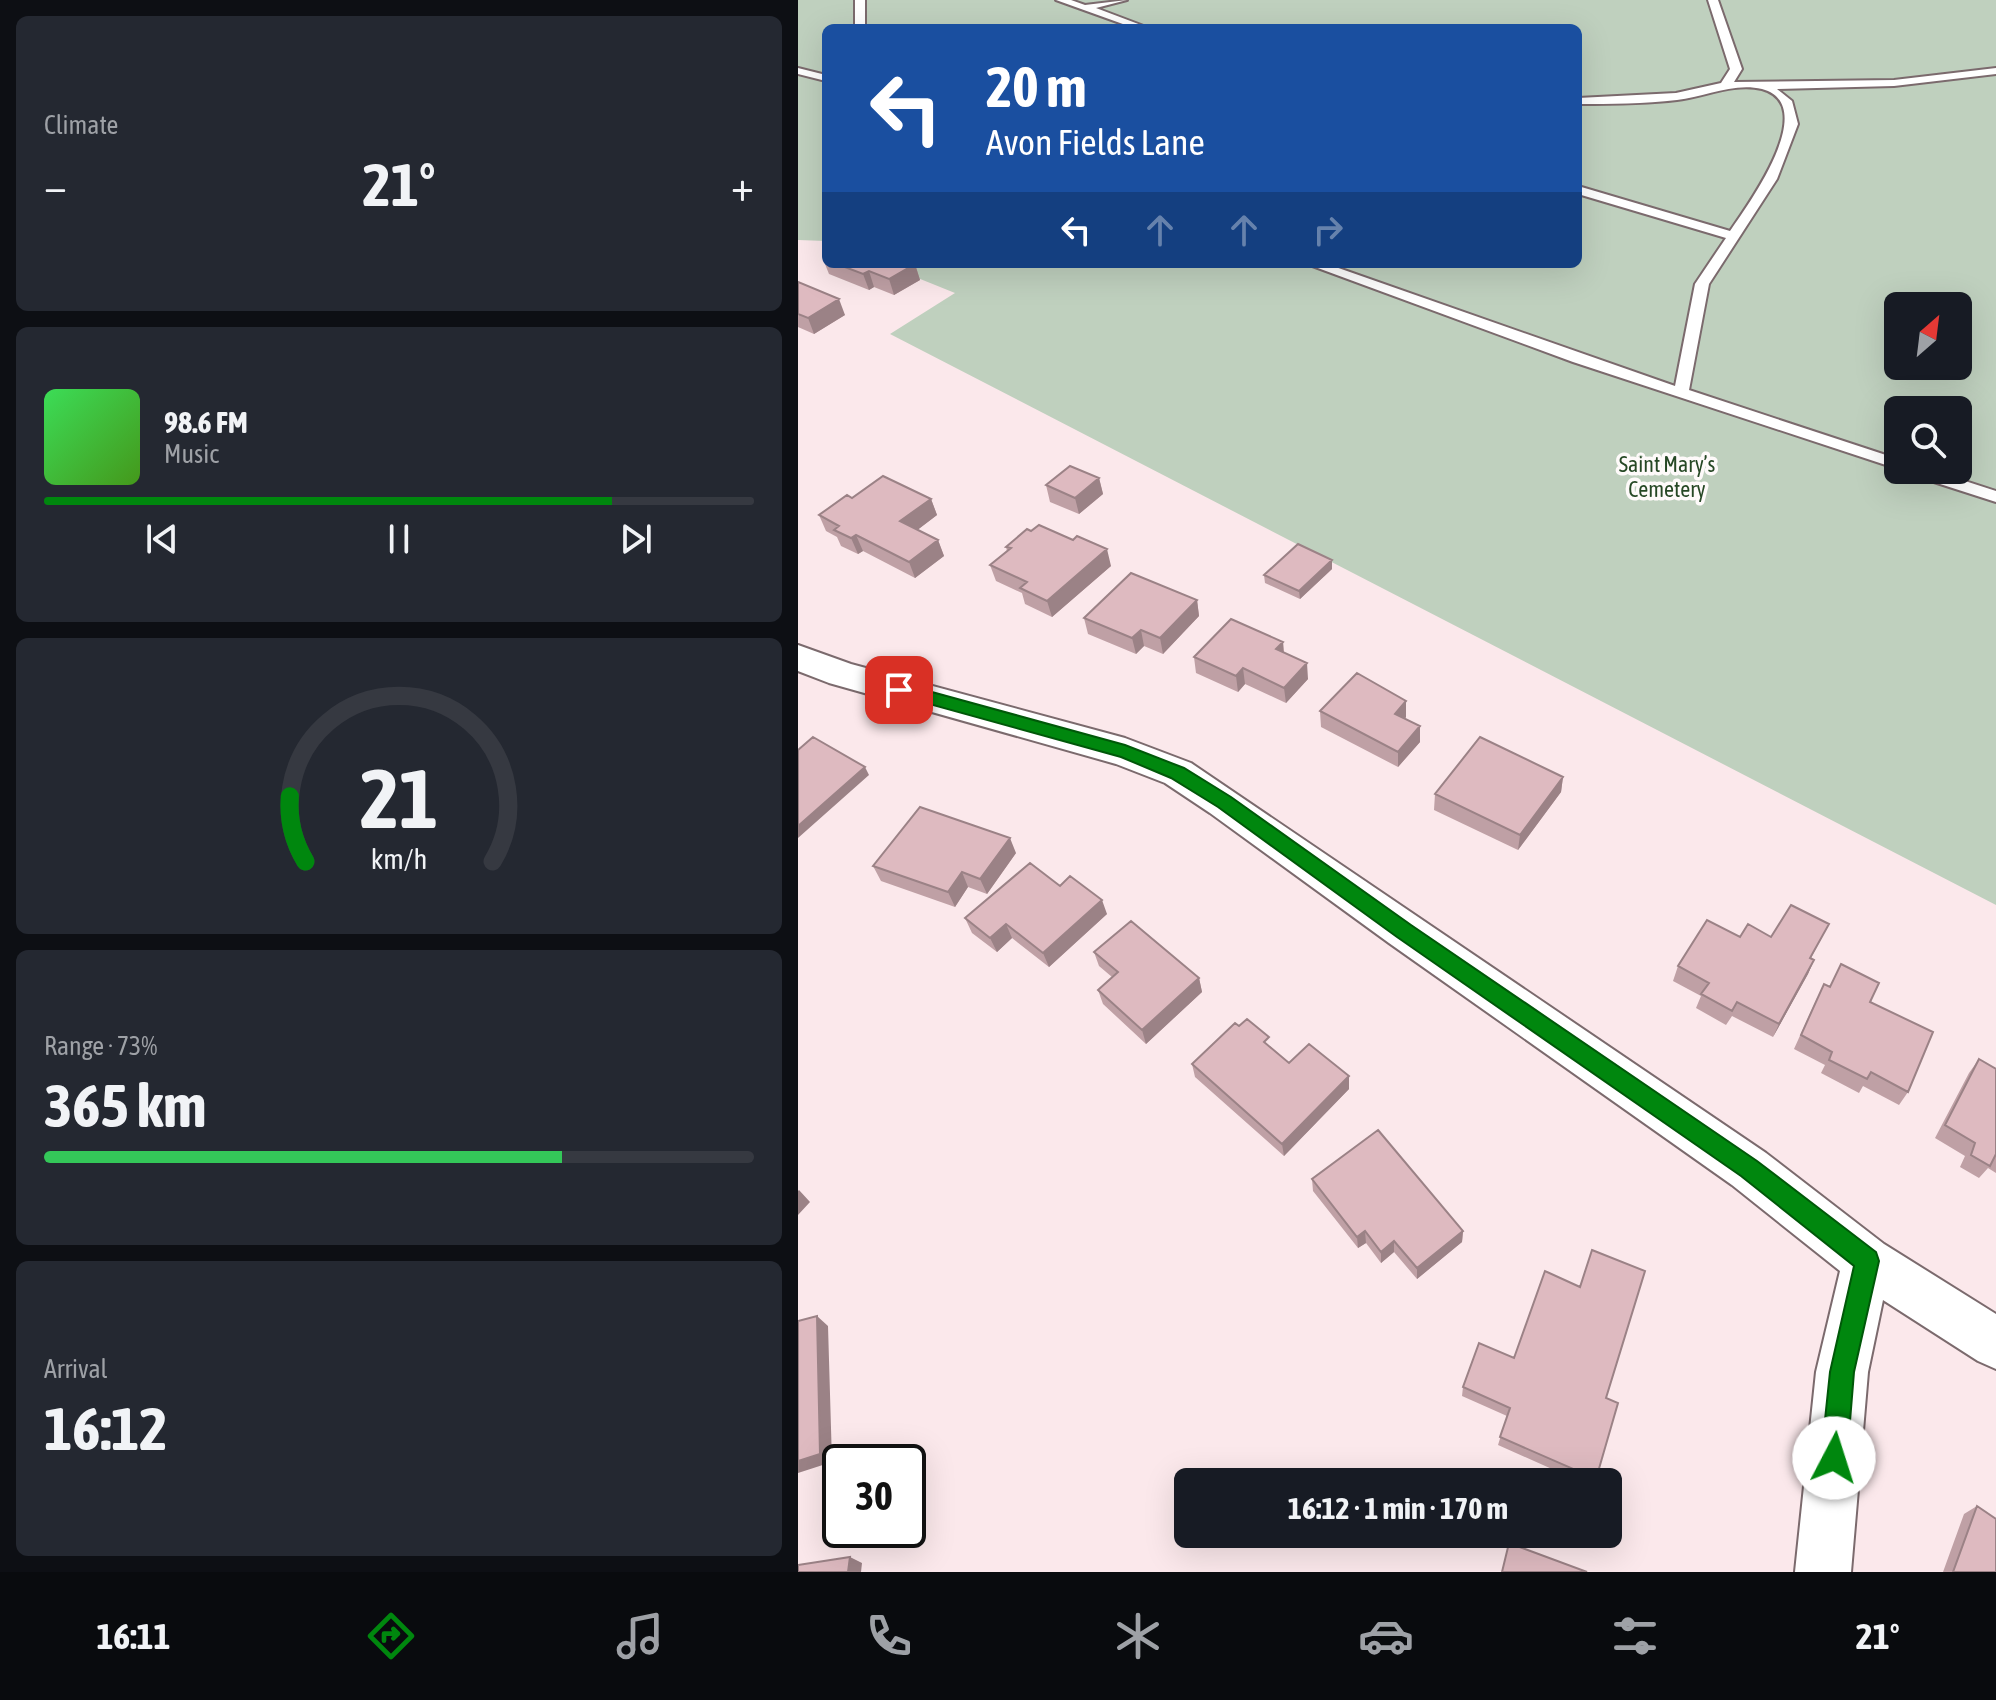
<!DOCTYPE html>
<meta charset="utf-8">
<style>
body{margin:0;font-family:"Asap Condensed",sans-serif;background:#242831;color:#f1f3f6;height:100vh;display:flex;flex-direction:column;font-size:30px;white-space:nowrap}
*{box-sizing:border-box;margin:0}
p{font-size:26px;color:#9ea1a6}
.icon{flex:none;width:44px;height:44px;fill:none;stroke:currentColor;stroke-width:2;stroke-linecap:round;stroke-linejoin:round}
.map{position:relative;flex:1;overflow:hidden}
.details{display:flex;flex-direction:column;gap:16px;padding:16px;background:#0d0f14;width:798px}
.details>*{flex:none}
.hud{position:absolute;left:24px;top:24px;width:760px;height:244px;border-radius:12px;box-shadow:0 8px 32px #0002;background:#1a4fa0;color:#fff;overflow:hidden}
.needle{width:52px;rotate:28deg}
.controls{position:absolute;left:1086px;top:292px;display:grid;gap:16px}
.controls a{display:grid;place-items:center;width:88px;height:88px;border-radius:12px;background:#171b24;box-shadow:0 8px 32px #0002;font-size:40px}
.speed{position:absolute;left:24px;top:1444px;display:flex;gap:16px;font-size:40px;font-weight:700;text-align:center}
.speed>*{display:grid;place-content:center;width:104px;height:104px;border-radius:50%;background:#171b24;box-shadow:0 8px 32px #0002;line-height:1}
.speed .limit{border:4px solid #111;border-radius:12px;background:#fff;color:#111}
.pin{position:absolute;display:grid;place-items:center;width:68px;height:68px;color:#fff;margin:-34px;border-radius:16px;box-shadow:0 4px 12px #0006}
.me{position:absolute;width:88px;margin:-44px;rotate:5deg;stroke-linejoin:round;filter:drop-shadow(0 0 6px #0008)}
.turn{display:flex;align-items:center;gap:28px;height:168px;padding:0 32px;font-size:36px}
.turn .icon{width:104px;height:104px;stroke-width:2.5}
.turn b{display:block;font-size:56px;line-height:68px}
.lanes{display:flex;align-items:center;height:76px;padding:0 32px;background:#0003;justify-content:center;gap:40px;direction:ltr}
.lanes .off{opacity:.35}
.big{font-size:60px;font-weight:700;line-height:1.1}
.details .card{flex:1;display:flex;flex-direction:column;justify-content:center;gap:12px;min-width:0;padding:0 28px;border-radius:12px;background:#242831}
.details .dial{align-items:center;gap:0}
.dial svg{height:208px;overflow:visible;fill:none;stroke:#363941;stroke-width:7;stroke-linecap:round;text-anchor:middle}
.dial text{fill:#f1f3f6;stroke:none}
.song{display:flex;align-items:center;gap:24px}
.cover{width:96px;height:96px;border-radius:12px;background:linear-gradient(135deg,hsl(130 70% 55%),hsl(100 70% 35%))}
.played{height:8px;border-radius:4px;background:linear-gradient(90deg,#00870e 80%,#363941 80%)}
.keys{display:flex;justify-content:space-around;direction:ltr}
.heat{display:flex;justify-content:space-between;align-items:center;font-size:44px;direction:ltr}
.charge{height:12px;border-radius:6px;background:linear-gradient(90deg,#34c759 73%,#363941 0)}
.trip{position:absolute;left:376px;top:1468px;width:448px;height:80px;border-radius:12px;background:#171b24;box-shadow:0 8px 32px #0002;font-weight:700;line-height:80px;text-align:center}
.tabs{display:flex;height:128px;justify-content:space-around;align-items:center;background:#090b0e;color:#9ea1a6}
.tabs .icon{width:56px;height:56px}
.tabs .current{color:#00870e}
.tabs b{font-size:36px;color:#f1f3f6}
main{display:flex;flex:1;min-height:0}
.map>svg:first-child{display:block}
.green{fill:#bfd0be;fill-rule:evenodd}
.lines{fill:none;stroke-linecap:round;stroke-linejoin:round}
.service-casing{stroke:#7b6a6d;stroke-width:4}
.minor-casing{stroke:#7b6a6d;stroke-width:4}
.service{fill:#fff;fill-rule:evenodd}
.minor{fill:#fff;fill-rule:evenodd}
.wall{fill:#bfa0a5}
.shaded-wall{fill:#9b8286}
.building{fill:#debac0;stroke:#9b8286;stroke-width:2}
.route{fill:#00870e;stroke:#005809;stroke-width:2}
.labels{text-anchor:middle;stroke-width:7;stroke-linejoin:round;paint-order:stroke}
.park-label{font-size:22px;fill:#264825;stroke:#fefafa}
</style>
<main>
<section class="details">
<div class="card"><p>Climate</p>
<div class="heat"><a>−</a><b class="big">21°</b><a>+</a></div>
</div>
<div class="card">
<div class="song"><i class="cover"></i><div><b>98.6 FM</b><p>Music</p></div></div>
<div class="played"></div>
<div class="keys"><svg class="icon" aria-label="previous" viewBox="0 0 24 24"><path d="M18 5L8 12l10 7zM5 5v14"/></svg><svg class="icon" aria-label="pause" viewBox="0 0 24 24"><path d="M8 5v14M16 5v14"/></svg><svg class="icon" aria-label="next" viewBox="0 0 24 24"><path d="M6 5l10 7-10 7zM19 5v14"/></svg></div>
</div>
<div class="card dial"><svg viewBox="0 0 100 80">
<path d="M14 69A42 42 0 1 1 86 69"/>
<path d="M14 69A42 42 0 0 1 8 44" stroke="#00870e"/>
<text x="50" y="56" font-size="32" font-weight="700">21</text>
<text x="50" y="72" font-size="11">km/h</text>
</svg></div>
<div class="card"><p>Range · 73%</p><b class="big">365 km</b><div class="charge"></div></div>
<div class="card"><p>Arrival</p><b class="big">16:12</b></div>
</section>
<div class="map">
<svg width="1198" height="1572" viewBox="0 0 1198 1572">
<rect width="100%" height="100%" fill="#fbe8eb"/>
<!-- green -->
<path class="green" d="M 0,0 L 1198,0 L 1198,905 L 92,334 L 157,293 L 85,264 L 780,264 L 780,28 L 28,28 L 28,241 L 0,240 ZM 1100,306 L 1160,306 L 1160,366 L 1100,366 ZM 1100,410 L 1160,410 L 1160,470 L 1100,470 Z"/>
<g class="lines">
<defs>
<path id="service" d="M 57,0 L 67,0 L 67,28 L 57,28 Z
M 258,0 L 273,0 L 287,5 L 329,0 L 298,8 L 351,28 L 336,28 Z
M 910,0 L 920,0 L 944,69 L 936,82 L 1096,80 L 1198,68 L 1198,74 L 1096,86 L 979,89 L 994,101 L 1000,124 L 979,179 L 911,284 L 891,390 L 1100,459 L 1100,469 L 775,362 L 509,264 L 529,264 L 877,386 L 897,284 L 928,238 L 780,194 L 780,186 L 932,231 C 950,205 1023,105 964,89 C 936,82 906,97 879,100 C 846,104 813,104 780,104 L 780,98 L 878,93 L 923,83 L 932,69 Z
M 0,68 L 28,75 L 28,81 L 0,74 Z
M 1109,470 L 1133,470 L 1198,491 L 1198,502 L 1111,474 Z"/>
<path id="minor" d="M 0,645 L 53,664 L 327,738 L 393,763 L 968,1153 L 1086,1244 L 1198,1314 L 1198,1369 L 1180,1361 L 1085,1300 L 1070,1372 L 1053,1572 L 997,1572 L 1018,1372 L 1042,1271 L 934,1185 L 591,943 L 412,813 L 367,783 L 318,764 L 31,683 L 0,671 Z"/>
</defs>
<!-- service casing -->
<use href="#service" class="service-casing"/>
<!-- minor casing -->
<use href="#minor" class="minor-casing"/>
<!-- service -->
<use href="#service" class="service"/>
<!-- minor -->
<use href="#minor" class="minor"/>
</g>
<!-- wall -->
<path class="wall" d="M 28,257 L 28,264 L 117,264 L 122,280 L 96,295 L 76,287 L 71,290 L 31,274 L 25,259 Z
M 0,282 L 47,315 L 16,334 L 0,327 Z
M 301,478 L 305,494 L 281,514 L 252,502 L 248,485 Z
M 54,498 L 133,499 L 139,515 L 119,530 L 140,540 L 146,556 L 117,578 L 65,551 L 60,554 L 43,546 L 39,537 L 28,531 L 21,515 Z
M 208,547 L 313,566 L 254,617 L 227,604 L 224,593 L 198,581 L 192,565 L 209,551 Z
M 534,569 L 502,599 L 467,583 L 466,575 Z
M 399,600 L 401,616 L 365,654 L 346,646 L 338,654 L 290,634 L 286,618 Z
M 485,642 L 486,653 L 510,679 L 488,703 L 447,684 L 440,692 L 398,673 L 396,657 Z
M 522,711 L 608,717 L 607,719 L 622,742 L 600,767 L 523,727 Z
M 765,777 L 763,792 L 720,850 L 636,810 L 637,794 Z
M 218,853 L 189,894 L 170,887 L 157,907 L 83,881 L 75,866 Z
M 262,886 L 309,914 L 251,967 L 214,938 L 199,952 L 174,933 L 167,918 Z
M 1031,924 L 1013,958 L 1016,960 L 1010,974 L 975,1037 L 934,1016 L 928,1025 L 898,1008 L 903,996 L 875,981 L 880,966 L 942,937 L 973,937 Z
M 296,952 L 401,978 L 404,992 L 348,1044 L 305,1004 L 300,990 L 314,977 L 301,966 Z
M 1019,998 L 1072,1002 L 1110,1092 L 1101,1105 L 1065,1086 L 1061,1093 L 1023,1073 L 1027,1065 L 996,1049 Z
M 472,1046 L 491,1063 L 551,1089 L 486,1156 L 397,1077 L 394,1064 Z
M 1181,1059 L 1198,1069 L 1198,1173 L 1190,1168 L 1181,1178 L 1162,1167 L 1167,1156 L 1137,1138 L 1171,1073 Z
M 514,1179 L 665,1231 L 664,1242 L 619,1279 L 596,1252 L 583,1263 L 568,1243 L 560,1248 L 515,1191 Z
M 665,1387 L 808,1398 L 798,1479 L 796,1482 L 783,1482 L 700,1445 L 709,1416 L 664,1396 Z
M 1179,1506 L 1198,1572 L 1145,1572 L 1166,1514 Z"/>
<!-- shaded-wall -->
<path class="shaded-wall" d="M 117,264 L 122,280 L 96,295 L 91,279 Z
M 71,271 L 76,287 L 71,290 L 65,274 Z
M 41,299 L 47,315 L 16,334 L 10,318 Z
M 301,478 L 305,494 L 281,514 L 277,498 Z
M 133,499 L 139,515 L 109,538 L 102,521 Z
M 58,535 L 65,551 L 60,554 L 53,538 Z
M 140,540 L 146,556 L 117,578 L 111,562 Z
M 309,549 L 313,566 L 254,617 L 249,601 Z
M 534,560 L 534,569 L 502,599 L 501,591 Z
M 399,600 L 401,616 L 365,654 L 362,638 Z
M 343,630 L 346,646 L 338,654 L 334,638 Z
M 485,642 L 486,658 L 478,649 Z
M 509,663 L 510,679 L 488,703 L 486,688 Z
M 445,668 L 447,684 L 440,692 L 438,676 Z
M 608,701 L 608,717 L 597,730 L 597,714 Z
M 622,726 L 622,742 L 600,767 L 600,752 Z
M 67,767 L 71,775 L 0,838 L 0,826 Z
M 765,777 L 763,792 L 720,850 L 722,835 Z
M 212,838 L 218,853 L 189,894 L 182,879 Z
M 164,872 L 170,887 L 157,907 L 150,892 Z
M 304,900 L 309,914 L 251,967 L 245,953 Z
M 208,924 L 214,938 L 199,952 L 192,938 Z
M 1016,960 L 1010,974 L 975,1037 L 981,1024 Z
M 401,978 L 404,992 L 348,1044 L 344,1030 Z
M 551,1076 L 551,1089 L 486,1156 L 484,1144 Z
M 1,1190 L 12,1202 L 0,1215 L 0,1191 Z
M 567,1231 L 568,1243 L 560,1248 L 559,1237 Z
M 665,1231 L 664,1242 L 619,1279 L 619,1268 Z
M 596,1241 L 596,1252 L 583,1263 L 583,1252 Z
M 19,1316 L 30,1326 L 34,1462 L 0,1473 L 0,1461 Z
M 52,1557 L 64,1563 L 63,1572 L 50,1572 Z"/>
<!-- building -->
<path class="building" d="M 39,264 L 117,264 L 91,279 L 71,271 L 65,274 Z
M 0,282 L 41,299 L 10,318 L 0,314 Z
M 272,466 L 301,478 L 277,498 L 248,485 Z
M 85,476 L 133,499 L 102,521 L 140,540 L 111,562 L 58,535 L 53,538 L 36,530 L 41,526 L 21,515 L 49,495 L 54,498 Z
M 241,525 L 275,540 L 279,536 L 309,549 L 249,601 L 222,588 L 229,582 L 192,565 L 213,548 L 208,547 L 229,529 L 233,531 Z
M 500,544 L 534,560 L 501,591 L 466,575 Z
M 333,573 L 399,600 L 362,638 L 343,630 L 334,638 L 286,618 Z
M 433,619 L 485,642 L 478,649 L 509,663 L 486,688 L 445,668 L 438,676 L 396,657 Z
M 559,673 L 608,701 L 597,714 L 622,726 L 600,752 L 522,711 Z
M 15,737 L 67,767 L 0,826 L 0,750 Z
M 682,737 L 765,777 L 722,835 L 637,794 Z
M 122,807 L 212,838 L 182,879 L 164,872 L 150,892 L 75,866 Z
M 232,863 L 262,886 L 272,876 L 304,900 L 245,953 L 208,924 L 192,938 L 167,918 Z
M 993,905 L 1031,924 L 1012,958 L 1016,960 L 981,1024 L 939,1002 L 934,1011 L 903,994 L 911,983 L 880,966 L 909,920 L 942,937 L 950,924 L 973,937 Z
M 333,921 L 401,978 L 344,1030 L 300,990 L 320,972 L 296,952 Z
M 1043,964 L 1081,983 L 1072,1002 L 1135,1032 L 1110,1092 L 1073,1072 L 1069,1079 L 1031,1060 L 1034,1052 L 1003,1035 L 1026,984 L 1032,987 Z
M 449,1019 L 471,1037 L 466,1042 L 491,1063 L 511,1044 L 551,1076 L 484,1144 L 394,1064 L 437,1023 L 441,1026 Z
M 1181,1059 L 1198,1069 L 1198,1154 L 1192,1166 L 1173,1155 L 1177,1143 L 1147,1125 Z
M 580,1130 L 665,1231 L 619,1268 L 596,1241 L 583,1252 L 567,1231 L 559,1237 L 514,1179 Z
M 794,1250 L 847,1271 L 808,1398 L 820,1403 L 798,1479 L 702,1437 L 712,1408 L 665,1387 L 681,1343 L 716,1358 L 747,1271 L 782,1287 Z
M 19,1316 L 22,1454 L 0,1461 L 0,1321 Z
M 1179,1506 L 1198,1519 L 1198,1572 L 1155,1572 Z
M 711,1543 L 789,1572 L 704,1572 Z
M 52,1557 L 50,1572 L 0,1572 L 0,1565 Z"/>
<!-- route -->
<path class="route" d="M 101,683 L 327,745 L 386,768 L 433,797 L 613,925 L 959,1161 L 1078,1252 L 1081,1261 L 1056,1372 L 1049,1458 L 1045,1467 L 1036,1471 L 1027,1467 L 1023,1458 L 1032,1372 L 1056,1266 L 943,1176 L 599,937 L 420,807 L 373,778 L 323,757 L 95,694 L 92,690 Z"/>
<g class="labels">
<!-- park labels -->
<g class="park-label">
<text x="869" y="472">Saint Mary’s<tspan x="869" dy="25">Cemetery</tspan></text>
</g>
</g>
</svg>
<div class="controls">
<a><svg class="needle" viewBox="-14 -14 28 28"><path d="M0-13l5 13h-10z" fill="#e53935"/><path d="M0 13l5-13h-10z" fill="#9ea1a6"/></svg></a>
<a><svg class="icon" aria-label="search" viewBox="0 0 24 24"><circle cx="10" cy="10" r="6"/><path d="M15 15l6 6"/></svg></a>
</div>
<div class="speed"><div class="limit">30</div></div>
<div class="pin" style="left:101px;top:690px;background:#d93025"><svg class="icon" aria-label="arrive" viewBox="0 0 24 24"><path d="M6 21V4h12l-3 4 3 4H6"/></svg></div>
<svg class="me" style="left:1036px;top:1458px" viewBox="-20 -20 40 40"><circle r="19" fill="#fff"/><path d="M0-13L10 11 0 6-10 11z" fill="#00870e"/></svg>
<div class="trip">16:12 · 1 min · 170 m</div>
<div class="hud">
<div class="turn"><svg class="icon" aria-label="left" viewBox="0 0 24 24"><path d="M17 20v-9H6M10 6l-5 5 5 5"/></svg><div><b>20 m</b>Avon Fields Lane</div></div>
<div class="lanes"><svg class="icon" aria-label="left" viewBox="0 0 24 24"><path d="M17 20v-9H6M10 6l-5 5 5 5"/></svg><svg class="icon off" aria-label="ahead" viewBox="0 0 24 24"><path d="M12 20V5M6 11l6-6 6 6"/></svg><svg class="icon off" aria-label="ahead" viewBox="0 0 24 24"><path d="M12 20V5M6 11l6-6 6 6"/></svg><svg class="icon off" aria-label="right" viewBox="0 0 24 24"><path d="M7 20v-9h11M14 6l5 5-5 5"/></svg></div>
</div>
</div>
</main>
<nav class="tabs">
<b>16:11</b>
<svg class="icon current" aria-label="directions" viewBox="0 0 24 24"><path d="M12 3l9 9-9 9-9-9zM9 14v-3h6M13 9l2 2-2 2"/></svg>
<svg class="icon" aria-label="music" viewBox="0 0 24 24"><path d="M9 18V5l10-2v13"/><circle cx="6" cy="18" r="3"/><circle cx="16" cy="16" r="3"/></svg>
<svg class="icon" aria-label="phone" viewBox="0 0 24 24"><path d="M5 4h4l2 5-3 2q2 4 5 5l2-3 5 2v4C11 20 4 13 5 4z"/></svg>
<svg class="icon" aria-label="climate" viewBox="0 0 24 24"><path d="M12 3v18M4 7l16 10M4 17L20 7"/></svg>
<svg class="icon" aria-label="car" viewBox="0 0 24 24"><path d="M5 17H2v-5l4-1 3-4h7l3 4 3 1v5h-3M9 17h6M6 11h13"/><circle cx="7" cy="17" r="2"/><circle cx="17" cy="17" r="2"/></svg>
<svg class="icon" aria-label="filters" viewBox="0 0 24 24"><path d="M4 7h16M4 17h16"/><circle cx="9" cy="7" r="2"/><circle cx="15" cy="17" r="2"/></svg>
<b>21°</b>
</nav>
